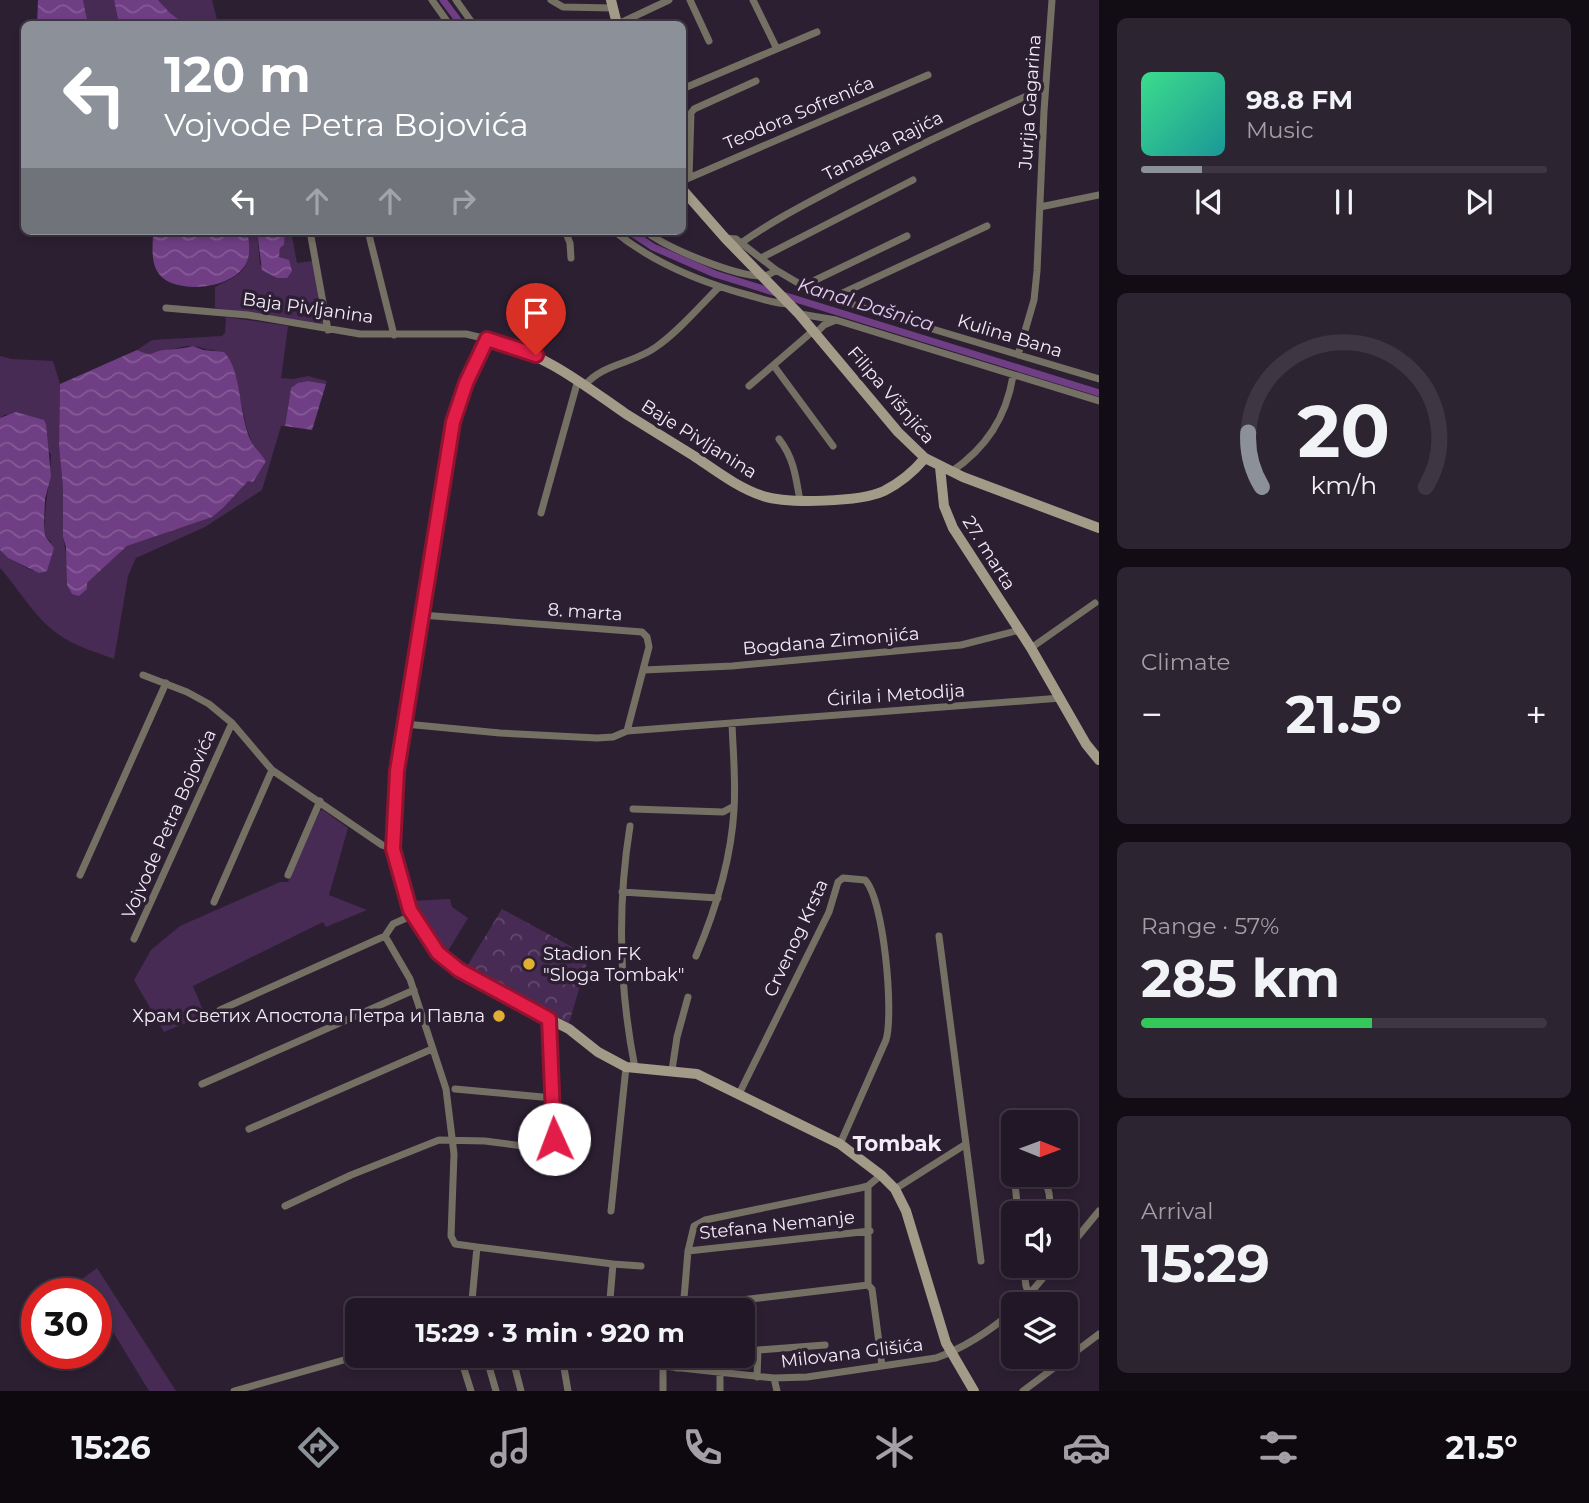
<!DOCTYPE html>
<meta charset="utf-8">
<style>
body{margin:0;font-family:Montserrat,sans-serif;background:#2d2432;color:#f1f3f6;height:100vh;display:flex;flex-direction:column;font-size:26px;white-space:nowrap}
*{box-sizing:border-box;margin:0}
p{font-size:23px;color:#a29fa7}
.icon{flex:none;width:38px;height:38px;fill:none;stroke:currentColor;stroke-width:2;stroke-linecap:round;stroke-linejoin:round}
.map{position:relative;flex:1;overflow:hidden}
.details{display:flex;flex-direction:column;gap:18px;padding:18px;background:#120d15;width:490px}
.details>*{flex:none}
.top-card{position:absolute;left:21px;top:21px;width:665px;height:214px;border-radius:10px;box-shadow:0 4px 10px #0003,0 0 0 2px #3e3643;background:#8c9099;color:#fff;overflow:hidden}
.needle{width:46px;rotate:91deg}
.controls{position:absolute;left:1001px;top:1110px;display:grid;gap:14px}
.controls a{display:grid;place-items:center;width:77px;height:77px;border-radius:10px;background:#211726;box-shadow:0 4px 10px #0003,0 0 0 2px #3e3643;font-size:35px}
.speed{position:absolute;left:21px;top:1278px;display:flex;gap:14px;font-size:35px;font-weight:700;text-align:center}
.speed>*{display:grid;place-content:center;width:91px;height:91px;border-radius:50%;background:#211726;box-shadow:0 4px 10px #0003,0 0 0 2px #3e3643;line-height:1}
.speed .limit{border:10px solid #d22;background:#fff;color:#111}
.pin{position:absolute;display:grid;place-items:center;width:60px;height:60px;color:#fff;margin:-72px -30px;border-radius:50% 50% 50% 0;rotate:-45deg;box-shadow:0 0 7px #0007}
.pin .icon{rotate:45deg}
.me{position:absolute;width:77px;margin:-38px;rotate:358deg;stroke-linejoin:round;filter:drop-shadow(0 0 5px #0008)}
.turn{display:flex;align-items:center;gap:24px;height:147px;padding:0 28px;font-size:32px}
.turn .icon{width:91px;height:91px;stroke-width:2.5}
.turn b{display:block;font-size:49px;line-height:60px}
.lanes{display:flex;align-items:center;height:66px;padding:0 28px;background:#0003;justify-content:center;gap:35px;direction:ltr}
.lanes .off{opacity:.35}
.big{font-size:52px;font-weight:700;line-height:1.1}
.details .widget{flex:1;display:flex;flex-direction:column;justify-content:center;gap:10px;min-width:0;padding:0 24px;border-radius:10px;background:#2d2432}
.details .dial{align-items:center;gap:0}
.dial svg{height:182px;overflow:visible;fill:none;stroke:#3e3643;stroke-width:7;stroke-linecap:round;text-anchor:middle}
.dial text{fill:#f1f3f6;stroke:none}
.song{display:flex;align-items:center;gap:21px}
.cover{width:84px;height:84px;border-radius:10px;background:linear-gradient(135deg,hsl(150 70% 55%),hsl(180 70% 35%))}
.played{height:7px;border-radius:4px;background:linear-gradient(90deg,#8c9099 15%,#3e3643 15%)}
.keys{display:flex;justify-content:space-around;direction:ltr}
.heat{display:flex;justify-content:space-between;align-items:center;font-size:38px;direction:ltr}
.charge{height:10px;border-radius:5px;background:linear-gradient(90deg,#34c759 57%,#3e3643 0)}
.trip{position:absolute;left:345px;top:1298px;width:410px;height:70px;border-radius:10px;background:#211726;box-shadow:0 4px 10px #0003,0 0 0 2px #3e3643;font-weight:700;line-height:70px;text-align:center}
.menu{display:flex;height:112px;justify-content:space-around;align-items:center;background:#0d090f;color:#a29fa7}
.menu .icon{width:49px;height:49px}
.menu .current{color:#8c9099}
.menu b{font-size:32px;color:#f1f3f6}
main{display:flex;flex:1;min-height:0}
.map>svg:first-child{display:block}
.green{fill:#482b54}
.park{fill:url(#park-crowns)}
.water{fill:url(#water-waves)}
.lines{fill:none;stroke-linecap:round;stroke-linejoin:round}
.canal{stroke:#6f3e84;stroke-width:7}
.street{stroke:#757064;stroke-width:7}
.secondary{stroke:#a39a88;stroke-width:10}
.route-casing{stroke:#92132f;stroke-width:18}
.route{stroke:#e11d48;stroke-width:12}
.poi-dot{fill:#e0af34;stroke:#2c1f32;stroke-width:2.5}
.labels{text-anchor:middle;stroke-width:7;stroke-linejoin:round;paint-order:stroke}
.street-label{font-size:18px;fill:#f4ebf8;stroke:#2c1f32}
.poi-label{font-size:18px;fill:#f4ebf8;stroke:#2c1f32;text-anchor:start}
.water-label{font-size:19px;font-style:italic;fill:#e5caf2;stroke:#2c1f32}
.quarter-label{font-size:21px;font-weight:bold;fill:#f4ebf8;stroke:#2c1f32}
</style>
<main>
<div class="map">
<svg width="1099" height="1391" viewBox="0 0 1099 1391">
<defs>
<pattern id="park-crowns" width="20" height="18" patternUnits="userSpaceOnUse" patternTransform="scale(1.75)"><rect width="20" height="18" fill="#482b54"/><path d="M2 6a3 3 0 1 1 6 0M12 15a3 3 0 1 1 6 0" fill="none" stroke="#634a6d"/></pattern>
<pattern id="water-waves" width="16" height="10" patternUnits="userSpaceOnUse" patternTransform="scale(1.75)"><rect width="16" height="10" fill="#6f3e84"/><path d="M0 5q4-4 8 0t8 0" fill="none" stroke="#845a96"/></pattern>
</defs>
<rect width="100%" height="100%" fill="#2c1f32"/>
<!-- green -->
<path class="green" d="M 83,0 L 114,0 L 119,24 L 88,24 Z
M 158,0 L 212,0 L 218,24 L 181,24 L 181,21 L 170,13 Z
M 245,231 L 257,231 L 260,265 L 279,257 L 280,248 L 284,245 L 285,231 L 291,231 L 297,263 L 313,261 L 325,325 L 215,308 L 215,287 C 236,276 249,273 249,247 C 249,240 249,237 245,231 Z
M 226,317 L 288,326 L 281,378 L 293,379 L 308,376 L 327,381 L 326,384 L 308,381 L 291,388 L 285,426 L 281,426 L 262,490 L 205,527 L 136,558 L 128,576 L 114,659 C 96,652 74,646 58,634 C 34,617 19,589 0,568 L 0,550 L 8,558 L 33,571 L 51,542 L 45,536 C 43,508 51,482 51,454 L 6,414 L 0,418 L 0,356 L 12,359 L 53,361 L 60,384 L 59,446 L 63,488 L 63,537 L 67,559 L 87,589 L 87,583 L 127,546 L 212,516 L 224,507 L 266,461 L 252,443 L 246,426 L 235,373 L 214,350 C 205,350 199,346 192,346 C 177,346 162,354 148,355 L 137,350 L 152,340 L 222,336 L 225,333 Z
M 323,810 L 348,828 L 329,895 L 367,910 L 326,927 L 323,922 L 193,986 L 205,1015 L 164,1032 L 134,980 L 151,950 L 180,926 L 280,882 L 288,882 L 320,811 Z
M 450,899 L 452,907 L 468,918 L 445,956 L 429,934 L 410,901 Z
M 97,1268 L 176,1391 L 149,1391 L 96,1304 L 96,1293 L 90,1293 L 81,1280 Z"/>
<!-- park -->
<path class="park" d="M 502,909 L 589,956 L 569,1023 L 466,968 Z"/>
<!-- water -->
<path class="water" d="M 38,0 L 83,0 L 88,24 L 37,24 Z
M 114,0 L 158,0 L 170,13 L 181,21 L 181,24 L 119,24 Z
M 153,231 L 219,231 L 221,233 L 224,231 L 245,231 C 250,238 249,243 249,252 C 248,289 176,297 159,274 C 150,262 153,245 153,231 Z
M 257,231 L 285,231 L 284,245 L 280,248 L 279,257 L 289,260 L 292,271 L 287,278 L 277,278 L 262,270 Z
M 193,346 L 203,350 L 224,352 C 243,372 238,417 252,443 C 256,449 262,455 266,461 L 253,482 L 248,481 L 224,507 L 212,517 L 127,546 L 87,583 L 87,589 L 79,596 L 72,594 L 67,585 L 66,547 L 63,537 L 63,488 L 59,446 L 60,384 L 137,350 C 155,358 149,352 164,350 C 174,349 183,349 193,346 Z
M 308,381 L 326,384 L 312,430 L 285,426 L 291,388 L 298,383 Z
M 16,412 L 44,420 L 46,424 L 51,476 L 45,499 L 44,523 L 45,536 L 54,548 L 47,571 L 39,573 L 8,558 L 0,550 L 0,418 Z"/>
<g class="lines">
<!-- canal -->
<path class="canal" d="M 443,0 L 461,24
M 629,231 L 653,247 L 715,274 L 1099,393"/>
<!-- street -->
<path class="street" d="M 432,0 L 449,24
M 456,0 L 473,24
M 551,0 L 563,7 L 612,8
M 690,0 L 709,41
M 753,0 L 776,47
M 618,24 L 669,0
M 682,89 L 817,32
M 689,177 L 691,113 L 694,109 L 756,81
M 682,181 L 928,75
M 1040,207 L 1099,195
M 310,231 L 328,330
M 368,231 L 394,335
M 565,231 L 570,243 L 571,258
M 614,231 C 653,263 700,282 748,295 C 762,299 776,304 791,304
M 645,231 C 667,248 734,276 762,276 C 768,276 772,273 776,270
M 725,238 L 736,239 L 776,270 L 810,290 L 879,313 L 1099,379
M 741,243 C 775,219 811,201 847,182 C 912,148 978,117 1045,88
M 761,258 L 913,180
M 803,286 L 907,236
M 832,298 L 987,226
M 166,308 L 248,315 L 360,334 L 466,334 L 487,339
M 800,314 L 836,320 L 824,325 L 816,333
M 836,320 L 1099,401
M 1018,355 L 1034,300 L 1037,271 L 1044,111 L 1052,0
M 774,366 L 833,446
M 585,385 C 604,363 633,364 656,347 C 679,331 699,307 719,287
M 749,386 L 814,330
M 779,439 C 794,458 796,478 800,501
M 951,472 C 986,448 1006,418 1013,376
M 541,513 L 578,380
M 421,615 L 642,632 L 647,637 L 649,647 L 627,731
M 1031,648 L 1095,603
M 644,670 L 732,666 L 961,645 L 1020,630
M 143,675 L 187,692 L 209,704 L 232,723 L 272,770 L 382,845 L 393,849
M 405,724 L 500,733 L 597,738 L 613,737 L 627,731 L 1061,698
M 633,809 L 723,812 L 734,806
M 630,826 C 617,907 619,987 635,1068
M 80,875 L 166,683
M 288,875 L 320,801
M 622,892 L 718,898
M 214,902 L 272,770
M 413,915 L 393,924 L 385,936 L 410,979 L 446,1089 L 454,1154 L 451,1236 L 455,1244 L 477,1247 L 471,1311
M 134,939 L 232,723
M 696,956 C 716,909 731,861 734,810 C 736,781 733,752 732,723
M 220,1010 L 385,936
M 672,1070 L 677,1037 L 688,997
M 202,1084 L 414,990
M 455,1089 L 553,1098
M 739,1094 L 829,912 L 838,882 L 843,878 L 865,880 C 884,899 894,1014 886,1040 L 840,1144
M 249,1129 L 432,1049
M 1009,1130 L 1013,1169
M 966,1144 L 981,1261
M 1014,1174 L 1018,1213
M 1043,1174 L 1049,1193 L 1051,1213
M 895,1189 L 966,1144 L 939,936
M 285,1206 L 351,1175 L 439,1140 L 485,1141 L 538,1148 L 551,1145 L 554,1139 L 549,1019
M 611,1211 L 626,1067
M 477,1247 L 613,1264 L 609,1311
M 688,1251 L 870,1231
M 1066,1251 L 1099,1211
M 613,1264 L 641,1266
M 1023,1265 L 1026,1286 L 1029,1295
M 868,1285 L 872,1289 L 882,1366
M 1021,1304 L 1054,1265
M 683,1307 L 868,1285 L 868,1186
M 683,1310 L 688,1251 L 694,1226 L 705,1220 L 860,1188 L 868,1186 L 881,1175
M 460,1356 L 471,1391
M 486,1356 L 496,1391
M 512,1356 L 521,1391
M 562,1356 L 568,1391
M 570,1356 L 774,1378 L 807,1377 L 936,1358 C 964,1348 991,1330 1013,1311
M 677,1368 L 678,1356
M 720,1373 L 720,1391
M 757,1377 L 758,1350 L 825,1345
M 774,1378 L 777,1391
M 234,1391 L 358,1356
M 663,1391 L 663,1366
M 1023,1391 L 1099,1334"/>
<!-- secondary -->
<path class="secondary" d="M 611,0 L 617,24
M 682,189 L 725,238 L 799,314 L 898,432 L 925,458 L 963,477 L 1099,528
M 925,458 C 914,471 900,483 884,491 C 860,502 788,504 763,496 C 738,488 715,470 694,456 C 671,442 649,428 626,414 C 577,380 547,355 487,339 L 465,383 L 453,422 L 397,771 L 393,849 L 410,910 L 423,933 L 449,963 L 516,1002 L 569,1029 L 598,1052 L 626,1067 L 697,1074 L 840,1144 L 881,1175 L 895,1189 L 906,1211 L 946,1343 L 974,1391
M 940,467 L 944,506 L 953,528 L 1031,648 L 1086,744 L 1099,760"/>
</g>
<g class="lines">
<defs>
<path id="route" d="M 536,355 L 487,339 L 466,383 L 453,422 L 397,771 L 393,849 L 410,910 L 438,953 L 459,970 L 549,1019 L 554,1139"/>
</defs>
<!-- route casing -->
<use href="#route" class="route-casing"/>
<!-- route -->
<use href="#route" class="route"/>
</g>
<!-- markers -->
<g class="poi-dot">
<circle cx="529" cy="964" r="7"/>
<circle cx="499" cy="1016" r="7"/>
</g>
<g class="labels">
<!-- street labels -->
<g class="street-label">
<text transform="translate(1030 102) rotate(-86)" y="6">Jurija Gagarina</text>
<text transform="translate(799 113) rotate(-23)" y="6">Teodora Sofrenića</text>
<text transform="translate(883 146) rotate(-27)" y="6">Tanaska Rajića</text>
<text transform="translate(308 308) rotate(8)" y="6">Baja Pivljanina</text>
<text transform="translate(1010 336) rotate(17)" y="6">Kulina Bana</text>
<text transform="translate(891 395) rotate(49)" y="6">Filipa Višnjića</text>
<text transform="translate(699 439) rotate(32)" y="6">Baje Pivljanina</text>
<text transform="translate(989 553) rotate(58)" y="6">27. marta</text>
<text transform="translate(585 612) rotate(4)" y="6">8. marta</text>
<text transform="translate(831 641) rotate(-5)" y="6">Bogdana Zimonjića</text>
<text transform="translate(896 695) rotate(-4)" y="6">Ćirila i Metodija</text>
<text transform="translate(169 824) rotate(-66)" y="6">Vojvode Petra Bojovića</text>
<text transform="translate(796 938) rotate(-65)" y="6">Crvenog Krsta</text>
<text transform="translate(777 1225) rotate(-6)" y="6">Stefana Nemanje</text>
<text transform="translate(852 1353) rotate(-7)" y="6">Milovana Glišića</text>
</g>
<!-- poi labels -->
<g class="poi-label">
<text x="543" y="960">Stadion FK<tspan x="543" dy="21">"Sloga Tombak"</tspan></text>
<text x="485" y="1022" text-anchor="end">Храм Светих Апостола Петра и Павла</text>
</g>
<!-- water labels -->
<g class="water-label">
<text transform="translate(866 304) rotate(17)" y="7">Kanal Dašnica</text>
</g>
<!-- quarter labels -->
<g class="quarter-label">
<text x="897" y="1151">Tombak</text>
</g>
</g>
</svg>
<div class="controls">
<a><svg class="needle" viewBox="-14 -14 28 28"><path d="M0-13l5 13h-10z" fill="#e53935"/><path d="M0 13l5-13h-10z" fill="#a29fa7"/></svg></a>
<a><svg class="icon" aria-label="sound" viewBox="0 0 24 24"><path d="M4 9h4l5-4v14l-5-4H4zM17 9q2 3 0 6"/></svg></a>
<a><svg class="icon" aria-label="layers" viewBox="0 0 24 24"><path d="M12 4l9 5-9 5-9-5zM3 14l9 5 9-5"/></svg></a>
</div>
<div class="speed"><div class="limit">30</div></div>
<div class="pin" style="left:536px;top:355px;background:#d93025"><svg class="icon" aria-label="arrive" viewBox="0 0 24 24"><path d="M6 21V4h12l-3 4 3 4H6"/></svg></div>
<svg class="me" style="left:554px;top:1139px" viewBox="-20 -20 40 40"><circle r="19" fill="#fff"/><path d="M0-13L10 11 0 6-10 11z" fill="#e11d48"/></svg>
<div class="trip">15:29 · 3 min · 920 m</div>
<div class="top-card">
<div class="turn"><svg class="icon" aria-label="left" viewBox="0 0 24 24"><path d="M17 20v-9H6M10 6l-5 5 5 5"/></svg><div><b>120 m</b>Vojvode Petra Bojovića</div></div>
<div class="lanes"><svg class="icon" aria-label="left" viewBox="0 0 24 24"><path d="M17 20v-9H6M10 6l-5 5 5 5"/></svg><svg class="icon off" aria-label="ahead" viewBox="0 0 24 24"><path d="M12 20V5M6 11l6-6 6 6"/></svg><svg class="icon off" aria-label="ahead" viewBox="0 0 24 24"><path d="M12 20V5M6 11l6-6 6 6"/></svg><svg class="icon off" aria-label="right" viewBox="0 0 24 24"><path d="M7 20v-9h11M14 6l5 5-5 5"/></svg></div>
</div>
</div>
<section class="details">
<div class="widget">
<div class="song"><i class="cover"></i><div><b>98.8 FM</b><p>Music</p></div></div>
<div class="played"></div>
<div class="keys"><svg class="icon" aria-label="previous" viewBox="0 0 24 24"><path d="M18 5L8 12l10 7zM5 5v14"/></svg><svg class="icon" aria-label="pause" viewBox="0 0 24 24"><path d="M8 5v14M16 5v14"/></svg><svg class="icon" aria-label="next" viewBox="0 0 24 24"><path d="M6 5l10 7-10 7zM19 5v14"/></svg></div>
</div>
<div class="widget dial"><svg viewBox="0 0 100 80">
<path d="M14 69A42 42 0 1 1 86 69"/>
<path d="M14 69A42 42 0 0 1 8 45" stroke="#8c9099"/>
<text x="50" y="56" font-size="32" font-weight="700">20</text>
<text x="50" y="72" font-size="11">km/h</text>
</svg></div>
<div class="widget"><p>Climate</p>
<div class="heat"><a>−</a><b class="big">21.5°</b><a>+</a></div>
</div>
<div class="widget"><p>Range · 57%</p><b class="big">285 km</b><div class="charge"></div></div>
<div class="widget"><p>Arrival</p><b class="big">15:29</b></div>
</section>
</main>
<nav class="menu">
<b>15:26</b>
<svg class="icon current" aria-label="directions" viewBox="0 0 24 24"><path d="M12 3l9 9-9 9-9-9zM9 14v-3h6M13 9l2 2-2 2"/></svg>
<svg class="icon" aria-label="music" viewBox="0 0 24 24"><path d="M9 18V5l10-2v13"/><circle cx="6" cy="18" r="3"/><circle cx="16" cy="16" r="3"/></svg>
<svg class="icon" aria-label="phone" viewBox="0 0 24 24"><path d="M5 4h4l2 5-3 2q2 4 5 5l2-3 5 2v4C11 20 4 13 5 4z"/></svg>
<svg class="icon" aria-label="climate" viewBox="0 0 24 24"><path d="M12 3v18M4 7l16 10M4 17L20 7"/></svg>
<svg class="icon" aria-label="car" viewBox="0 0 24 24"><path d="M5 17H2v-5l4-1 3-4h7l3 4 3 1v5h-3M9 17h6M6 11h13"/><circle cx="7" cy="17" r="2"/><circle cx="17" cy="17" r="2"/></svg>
<svg class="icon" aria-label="filters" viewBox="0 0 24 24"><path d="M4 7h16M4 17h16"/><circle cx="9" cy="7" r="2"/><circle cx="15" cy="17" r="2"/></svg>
<b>21.5°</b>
</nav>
